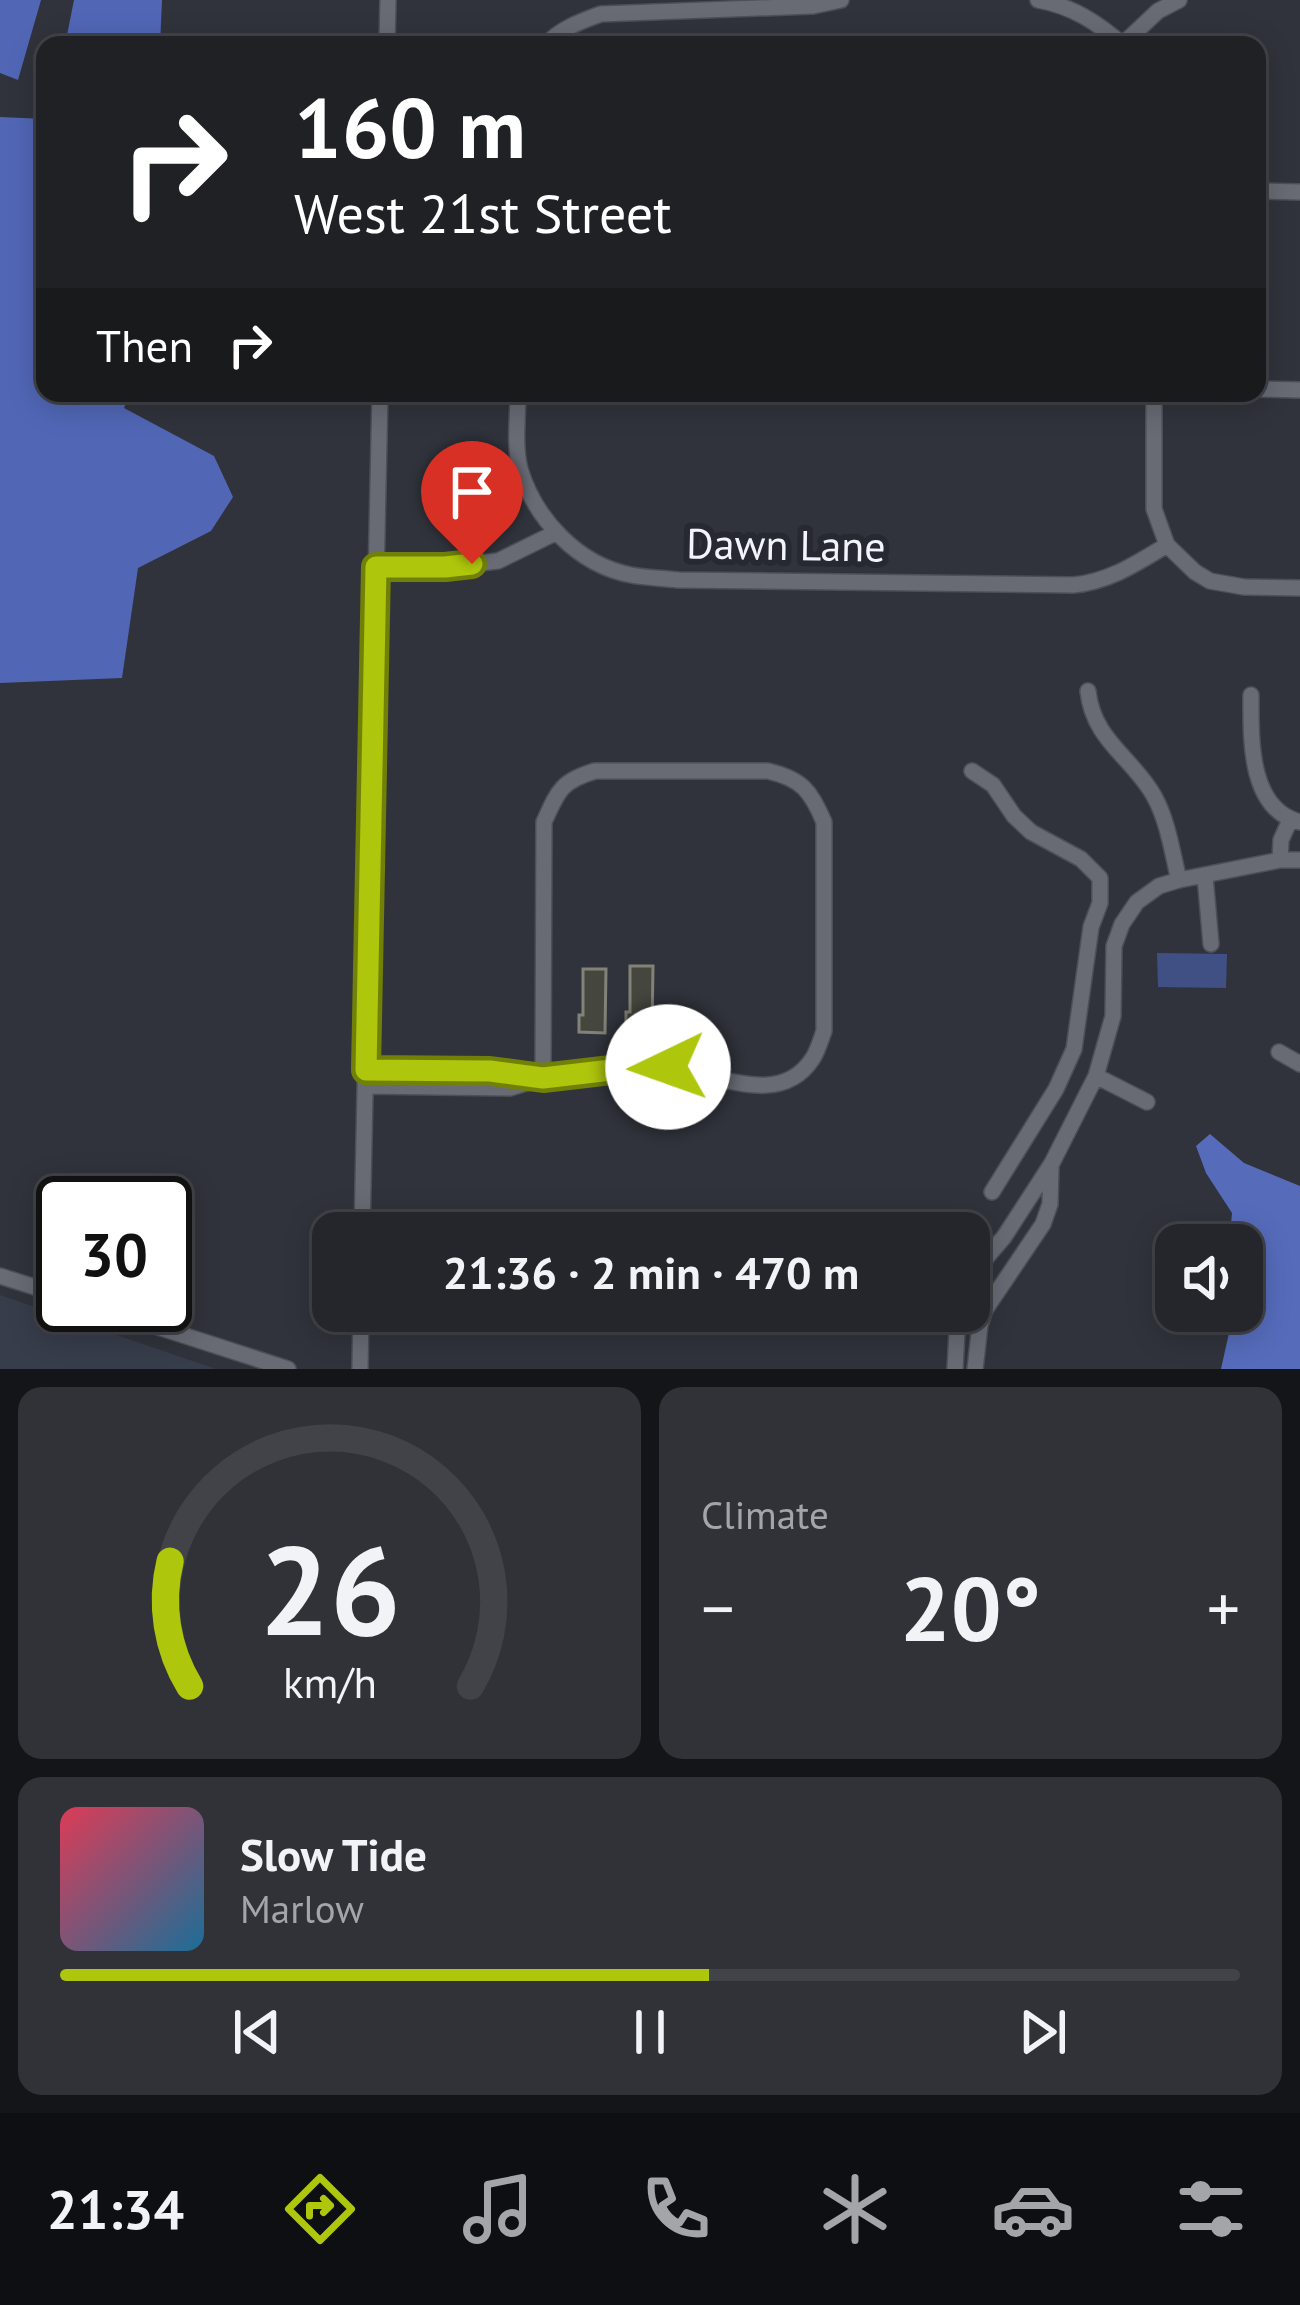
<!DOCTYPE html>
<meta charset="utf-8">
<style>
body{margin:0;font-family:"PT Sans",sans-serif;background:#303238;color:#f1f3f6;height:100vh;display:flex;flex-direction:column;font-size:45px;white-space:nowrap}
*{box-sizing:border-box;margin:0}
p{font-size:39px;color:#a3a5a9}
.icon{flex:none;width:66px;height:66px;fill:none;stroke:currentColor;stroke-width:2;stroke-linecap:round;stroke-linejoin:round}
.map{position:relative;height:1369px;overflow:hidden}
.drawer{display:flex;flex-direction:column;gap:18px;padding:18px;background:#141518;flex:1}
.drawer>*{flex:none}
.top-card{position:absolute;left:36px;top:36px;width:1230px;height:366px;border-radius:24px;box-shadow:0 6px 30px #0003,0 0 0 3px #414348;background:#202124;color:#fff;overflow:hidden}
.tools{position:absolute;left:1155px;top:1224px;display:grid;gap:24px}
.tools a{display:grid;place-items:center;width:108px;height:108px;border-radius:24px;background:#24262c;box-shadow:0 6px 30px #0003,0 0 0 3px #414348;font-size:60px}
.speed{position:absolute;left:36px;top:1176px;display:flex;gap:24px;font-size:60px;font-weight:700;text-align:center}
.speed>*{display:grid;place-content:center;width:156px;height:156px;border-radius:50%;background:#24262c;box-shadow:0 6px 30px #0003,0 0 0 3px #414348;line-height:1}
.speed .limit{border:6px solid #111;border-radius:18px;background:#fff;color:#111}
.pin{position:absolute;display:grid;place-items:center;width:102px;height:102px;color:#fff;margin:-123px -51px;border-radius:50% 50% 50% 0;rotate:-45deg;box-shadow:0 0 12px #0007}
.pin .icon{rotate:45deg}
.me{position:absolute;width:132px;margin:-66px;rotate:267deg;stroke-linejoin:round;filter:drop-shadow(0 0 9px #0008)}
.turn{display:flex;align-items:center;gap:42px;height:252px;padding:0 60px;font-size:54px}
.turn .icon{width:156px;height:156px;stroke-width:2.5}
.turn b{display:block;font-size:84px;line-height:102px}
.then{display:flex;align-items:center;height:114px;padding:0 60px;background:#0003;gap:24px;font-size:45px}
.big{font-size:90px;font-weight:800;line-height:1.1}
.drawer .widget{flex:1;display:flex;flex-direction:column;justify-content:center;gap:18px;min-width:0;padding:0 42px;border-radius:24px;background:#303238}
.drawer .dial{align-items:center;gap:0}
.dial svg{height:312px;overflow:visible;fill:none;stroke:#414348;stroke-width:7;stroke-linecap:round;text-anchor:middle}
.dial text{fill:#f1f3f6;stroke:none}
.song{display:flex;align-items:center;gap:36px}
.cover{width:144px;height:144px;border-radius:18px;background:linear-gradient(135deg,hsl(350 70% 55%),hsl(200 70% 35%))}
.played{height:12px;border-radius:6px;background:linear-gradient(90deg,#aec60c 55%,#414348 55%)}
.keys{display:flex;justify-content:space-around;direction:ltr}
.heat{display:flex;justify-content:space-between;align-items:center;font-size:66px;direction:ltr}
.drawer .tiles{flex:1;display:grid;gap:18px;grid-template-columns:1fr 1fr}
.widget:last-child{grid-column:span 2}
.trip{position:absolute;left:312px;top:1212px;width:678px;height:120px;border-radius:24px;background:#24262c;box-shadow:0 6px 30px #0003,0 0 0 3px #414348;font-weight:800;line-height:120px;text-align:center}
.dock{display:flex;height:192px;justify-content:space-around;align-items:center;background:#0e0f12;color:#a3a5a9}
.dock .icon{width:84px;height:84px}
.dock .selected{color:#aec60c}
.dock b{font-size:54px;color:#f1f3f6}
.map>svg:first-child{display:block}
.built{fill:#383d4b}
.green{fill:#405085}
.forest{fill:#5167b6}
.water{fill:#566cbb}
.building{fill:#45473e;stroke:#818379;stroke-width:3}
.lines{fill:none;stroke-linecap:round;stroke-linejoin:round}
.minor-casing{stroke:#4c4f56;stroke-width:18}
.minor{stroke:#686b74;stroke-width:15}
.route-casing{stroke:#718108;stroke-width:30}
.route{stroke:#aec60c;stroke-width:21}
.labels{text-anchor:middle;stroke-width:12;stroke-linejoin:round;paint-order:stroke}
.street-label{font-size:42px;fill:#f2f4fa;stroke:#262931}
</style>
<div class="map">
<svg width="1300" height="1369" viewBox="0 0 1300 1369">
<rect width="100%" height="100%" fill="#30333b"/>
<!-- built -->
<path class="built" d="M 0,1295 L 216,1369 L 0,1369 Z"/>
<!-- green -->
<path class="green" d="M 1157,953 L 1227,954 L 1226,988 L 1158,987 Z"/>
<!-- forest -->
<path class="forest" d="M 0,0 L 41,0 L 18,80 L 0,73 Z
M 74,0 L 162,0 L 160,45 L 65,45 Z
M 0,117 L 45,119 L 45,393 L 131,393 L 124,408 L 214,456 L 233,497 L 211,531 L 138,568 L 122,678 L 0,683 Z"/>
<!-- water -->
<path class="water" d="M 1210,1134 L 1244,1163 L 1300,1186 L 1300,1369 L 1221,1369 L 1229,1333 L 1226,1311 L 1242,1311 L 1242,1245 L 1229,1245 L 1232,1213 L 1206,1173 L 1196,1146 Z
M 574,1221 L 806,1224 L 801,1233 L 573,1233 Z"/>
<!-- building -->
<path class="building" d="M 630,966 L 653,966 L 652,1030 L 626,1029 L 626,1012 L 630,1012 Z
M 583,969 L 606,969 L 605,1033 L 579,1032 L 579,1015 L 583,1015 Z"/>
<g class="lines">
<defs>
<path id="minor" d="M 1038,0 C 1072,6 1098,23 1123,45
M 1123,44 L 1158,11 L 1179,0
M 387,45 L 388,0
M 546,45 C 559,29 582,21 601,14 L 813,6 L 841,0
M 1257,191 L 1300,192
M 1257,389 L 1300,390
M 518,393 C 518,417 514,445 520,469 C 535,519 578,565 631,575 C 646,578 663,578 678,580 L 1073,585 C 1109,582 1137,563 1167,545
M 1154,393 L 1154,509 L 1167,545 L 1195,572 L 1210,581 L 1244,587 L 1300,588
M 376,567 L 445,567 L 498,561 L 555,533
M 1088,691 C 1093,740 1132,757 1154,796 C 1168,821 1172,852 1179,880
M 1251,695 C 1251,737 1248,809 1300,822
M 595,771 L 768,771 C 802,779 811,791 824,822 L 824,1031 C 821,1039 818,1050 813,1058 C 779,1111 714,1071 665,1067 C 625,1065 583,1073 543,1078 L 544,822 C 558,791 561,781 595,771 Z
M 972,771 L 993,785 L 1014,816 L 1031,832 L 1081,859 L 1100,878 L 1100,903 L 1091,927 L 1074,1049 L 1056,1089 L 992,1192
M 1280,860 L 1281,840 L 1290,820
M 1205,876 L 1211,944
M 1279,1052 L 1300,1064
M 366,1070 L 490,1071 L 540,1078
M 1096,1076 L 1147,1102
M 365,1086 L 510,1088 L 543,1078
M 362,1233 L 380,393
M 0,1276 L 63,1296
M 969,1286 L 979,1266 L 1004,1237 L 1052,1163 L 1096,1076 L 1113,1016 L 1114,946 L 1122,924 L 1137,902 L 1159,886 L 1179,880 L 1280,860 L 1300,860
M 90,1305 L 288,1369
M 360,1369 L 361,1311
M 955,1369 L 958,1311
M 975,1369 L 980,1325 L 985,1310 L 1043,1224 L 1050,1204 L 1051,1166"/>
</defs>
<!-- minor casing -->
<use href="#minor" class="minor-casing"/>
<!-- minor -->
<use href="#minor" class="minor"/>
</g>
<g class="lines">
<defs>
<path id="route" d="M 472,564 L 445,567 L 376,567 L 366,1070 L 490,1071 L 543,1078 L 628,1068 L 668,1067"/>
</defs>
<!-- route casing -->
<use href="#route" class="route-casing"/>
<!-- route -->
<use href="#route" class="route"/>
</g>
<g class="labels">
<!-- street labels -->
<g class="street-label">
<text transform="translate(786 545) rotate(1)" y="15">Dawn Lane</text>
</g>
</g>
</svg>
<div class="tools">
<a><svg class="icon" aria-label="sound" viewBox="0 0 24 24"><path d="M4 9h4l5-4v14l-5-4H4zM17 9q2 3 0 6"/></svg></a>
</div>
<div class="speed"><div class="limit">30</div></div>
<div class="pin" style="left:472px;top:564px;background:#d93025"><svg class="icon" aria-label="arrive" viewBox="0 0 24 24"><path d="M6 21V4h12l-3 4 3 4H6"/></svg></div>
<svg class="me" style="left:668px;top:1067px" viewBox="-20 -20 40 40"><circle r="19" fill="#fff"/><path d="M0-13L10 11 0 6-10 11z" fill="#aec60c"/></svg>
<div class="trip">21:36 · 2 min · 470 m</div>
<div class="top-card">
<div class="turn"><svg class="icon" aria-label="right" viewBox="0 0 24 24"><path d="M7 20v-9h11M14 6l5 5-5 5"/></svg><div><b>160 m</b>West 21st Street</div></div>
<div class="then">Then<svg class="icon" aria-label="right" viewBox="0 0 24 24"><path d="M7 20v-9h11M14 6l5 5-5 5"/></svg></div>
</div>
</div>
<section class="drawer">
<div class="tiles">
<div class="widget dial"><svg viewBox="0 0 100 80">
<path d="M14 69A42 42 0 1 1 86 69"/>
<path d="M14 69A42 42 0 0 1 9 37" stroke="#aec60c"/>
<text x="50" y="56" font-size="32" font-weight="700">26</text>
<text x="50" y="72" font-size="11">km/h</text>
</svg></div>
<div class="widget"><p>Climate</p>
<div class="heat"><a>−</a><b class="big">20°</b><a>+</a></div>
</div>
<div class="widget">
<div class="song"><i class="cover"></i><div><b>Slow Tide</b><p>Marlow</p></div></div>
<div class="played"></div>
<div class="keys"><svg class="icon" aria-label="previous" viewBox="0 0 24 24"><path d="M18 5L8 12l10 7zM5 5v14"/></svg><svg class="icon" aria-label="pause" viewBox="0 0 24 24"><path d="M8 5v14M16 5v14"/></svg><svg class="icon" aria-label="next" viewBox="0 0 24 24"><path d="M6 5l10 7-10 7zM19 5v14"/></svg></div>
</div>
</div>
</section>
<nav class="dock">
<b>21:34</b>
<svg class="icon selected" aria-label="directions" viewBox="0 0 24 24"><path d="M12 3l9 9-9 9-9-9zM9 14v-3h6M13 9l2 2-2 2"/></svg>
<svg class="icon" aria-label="music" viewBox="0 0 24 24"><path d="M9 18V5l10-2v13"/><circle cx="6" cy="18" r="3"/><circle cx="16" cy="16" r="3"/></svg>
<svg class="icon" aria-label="phone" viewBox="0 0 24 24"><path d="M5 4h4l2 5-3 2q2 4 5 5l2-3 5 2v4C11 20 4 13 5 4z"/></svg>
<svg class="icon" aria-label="climate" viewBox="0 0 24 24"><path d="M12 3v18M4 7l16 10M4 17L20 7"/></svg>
<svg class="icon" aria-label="car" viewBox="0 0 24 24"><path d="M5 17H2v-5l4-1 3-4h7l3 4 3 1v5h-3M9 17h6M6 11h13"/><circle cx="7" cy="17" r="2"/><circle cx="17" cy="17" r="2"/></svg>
<svg class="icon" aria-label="filters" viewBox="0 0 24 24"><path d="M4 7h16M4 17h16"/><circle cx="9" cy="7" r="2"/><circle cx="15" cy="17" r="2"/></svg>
</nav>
